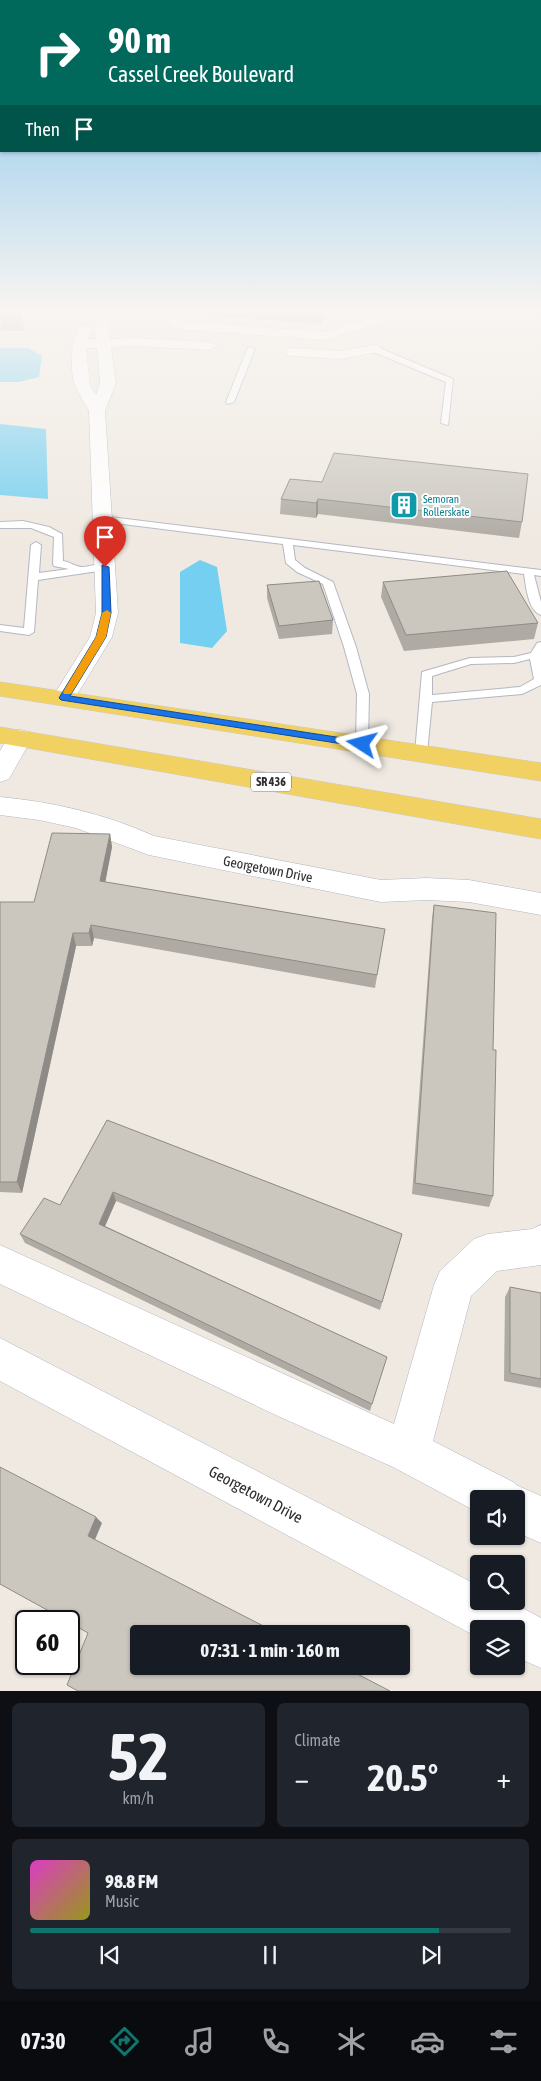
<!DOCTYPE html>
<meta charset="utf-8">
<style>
body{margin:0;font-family:"Asap Condensed",sans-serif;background:#20242c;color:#f1f3f6;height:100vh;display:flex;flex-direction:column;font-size:19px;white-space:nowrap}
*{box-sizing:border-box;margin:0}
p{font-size:16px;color:#9ea1a6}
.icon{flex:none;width:28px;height:28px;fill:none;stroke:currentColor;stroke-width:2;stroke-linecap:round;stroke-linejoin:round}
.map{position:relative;height:1691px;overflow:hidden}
.sheet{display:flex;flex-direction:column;gap:12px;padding:12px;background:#0d0f14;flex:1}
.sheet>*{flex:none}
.banner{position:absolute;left:0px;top:0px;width:541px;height:152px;box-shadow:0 1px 4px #0004;background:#00695c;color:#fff;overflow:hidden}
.controls{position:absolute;left:470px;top:1490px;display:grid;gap:10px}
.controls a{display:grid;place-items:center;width:55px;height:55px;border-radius:5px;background:#171b24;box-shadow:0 1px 4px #0004;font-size:25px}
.speed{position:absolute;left:15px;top:1610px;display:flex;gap:10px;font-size:25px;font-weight:700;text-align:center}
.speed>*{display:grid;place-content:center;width:65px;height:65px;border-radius:50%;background:#171b24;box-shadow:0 1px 4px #0004;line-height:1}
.speed .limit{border:2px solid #111;border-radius:8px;background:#fff;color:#111}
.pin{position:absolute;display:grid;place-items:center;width:42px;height:42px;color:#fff;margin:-51px -21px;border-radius:50% 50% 50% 0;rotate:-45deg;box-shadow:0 0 5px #0007}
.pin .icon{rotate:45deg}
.me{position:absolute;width:55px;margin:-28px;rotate:279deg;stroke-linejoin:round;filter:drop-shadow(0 0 4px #0008)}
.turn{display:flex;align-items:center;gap:18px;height:105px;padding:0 25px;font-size:22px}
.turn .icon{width:65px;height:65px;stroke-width:2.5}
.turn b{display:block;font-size:35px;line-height:42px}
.then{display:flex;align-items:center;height:48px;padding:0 25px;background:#0003;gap:10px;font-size:19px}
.big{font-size:38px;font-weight:700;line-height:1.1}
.sheet .tile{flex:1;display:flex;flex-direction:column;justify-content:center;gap:8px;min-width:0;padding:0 18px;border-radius:8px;background:#20242c}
.sheet .dial{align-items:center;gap:0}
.dial b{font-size:65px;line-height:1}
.song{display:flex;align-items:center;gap:15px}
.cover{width:60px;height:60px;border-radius:8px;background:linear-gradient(135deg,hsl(310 70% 55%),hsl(60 70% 35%))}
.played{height:5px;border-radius:2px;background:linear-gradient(90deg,#0f766e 85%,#363941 85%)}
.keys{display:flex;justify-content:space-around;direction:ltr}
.heat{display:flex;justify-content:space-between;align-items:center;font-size:28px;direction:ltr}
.sheet .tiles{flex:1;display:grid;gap:12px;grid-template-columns:1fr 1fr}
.tile:last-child{grid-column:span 2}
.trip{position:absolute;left:130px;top:1625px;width:280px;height:50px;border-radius:5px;background:#171b24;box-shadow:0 1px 4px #0004;font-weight:700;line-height:50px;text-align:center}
.dock{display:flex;height:80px;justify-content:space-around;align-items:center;background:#090b0e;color:#9ea1a6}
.dock .icon{width:35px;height:35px}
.dock .current{color:#0f766e}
.dock b{font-size:22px;color:#f1f3f6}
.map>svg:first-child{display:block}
.water{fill:#75cff0}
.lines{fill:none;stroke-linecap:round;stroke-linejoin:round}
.lane-casing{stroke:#b4b7c1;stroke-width:2}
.street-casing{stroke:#b4b7c1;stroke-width:1}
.primary-casing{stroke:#c9c9c9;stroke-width:1}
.lane{fill:#fff;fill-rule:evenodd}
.street{fill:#fff;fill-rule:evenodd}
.primary{fill:#f2d163;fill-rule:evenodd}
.wall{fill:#afaba4}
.shaded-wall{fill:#8e8b86}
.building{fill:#cbc7bf;stroke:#8e8b86}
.route{fill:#1a73e8;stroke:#114b97}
.slow{fill:#f59e0b}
.labels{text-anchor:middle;stroke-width:4;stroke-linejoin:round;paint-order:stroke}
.far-culture-label{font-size:11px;fill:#0d838f;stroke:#fff;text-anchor:start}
.shield{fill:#fff;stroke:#6d6d6d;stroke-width:1}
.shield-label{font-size:12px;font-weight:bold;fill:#2e2e2e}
.street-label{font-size:14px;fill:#2e2e2e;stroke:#fff}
.near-street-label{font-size:16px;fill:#2e2e2e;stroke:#fff}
</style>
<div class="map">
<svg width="541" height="1691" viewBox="0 0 541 1691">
<rect width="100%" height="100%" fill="#efe9e1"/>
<!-- water -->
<path class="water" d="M 0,348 L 28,348 L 42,356 L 39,377 L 19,382 L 0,382 Z
M 0,424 L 46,429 L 48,499 L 0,495 Z
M 200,560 L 217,567 L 227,631 L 212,648 L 180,643 L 180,572 Z"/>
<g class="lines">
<defs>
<path id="lane" d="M 248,347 L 255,349 L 234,402 L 227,404 L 226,402 Z
M 371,347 L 377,347 L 453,379 L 448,425 L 441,423 L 446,382 L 371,351 Z
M 102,516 L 541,570 L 541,576 L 534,575 L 541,602 L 541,615 C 528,611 526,586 524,574 L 293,545 L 295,560 L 305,568 L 333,582 L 356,647 L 369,694 L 368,744 L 362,748 L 356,744 L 357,694 L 344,647 L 323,584 L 297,572 L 286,563 L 283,544 L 99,521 L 97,519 Z
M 23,521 L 49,527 L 62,534 L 63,561 C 70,562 76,567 82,567 C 91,567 103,561 110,567 L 105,570 L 38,580 L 34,632 L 29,635 L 0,631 L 0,625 L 24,628 L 31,545 L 36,542 L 41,545 L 39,573 L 69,569 L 54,566 L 53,564 L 54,537 L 31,528 L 0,528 L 0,522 Z
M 541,642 L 541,685 L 522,694 L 432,702 L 427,753 L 421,757 L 417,756 L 415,753 L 422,672 L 470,658 L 514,657 L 531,653 L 537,643 ZM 530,659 L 534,679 L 520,687 L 432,695 L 432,676 L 471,664 L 514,663 Z"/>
<path id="street" d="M 109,308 L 123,308 L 108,323 L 110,339 L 135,338 L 210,342 L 217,346 L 210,350 L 135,346 L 111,347 L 116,383 L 105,411 L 118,613 L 112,637 L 72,703 L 64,705 L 56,703 L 52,698 L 90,637 L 96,613 L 89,411 C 85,403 79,395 75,386 C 70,374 69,328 85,324 L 92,328 L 88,339 L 96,339 L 94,322 ZM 86,348 L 97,348 L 100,383 L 96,395 L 90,385 Z
M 140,308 L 156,308 L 179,321 L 325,332 L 400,308 L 519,313 L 520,308 L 532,308 L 533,317 L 526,321 L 404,315 L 326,340 L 176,329 Z
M 374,345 L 379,346 L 381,349 L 379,352 L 340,359 L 292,356 L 287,355 L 285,352 L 287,349 L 292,348 L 340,351 Z
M 20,730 L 29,732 L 32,738 L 9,779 L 0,782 L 0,751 L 11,732 Z
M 0,797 C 54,802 105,814 154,836 L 381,880 L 426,878 L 469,880 L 541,893 L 541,915 L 469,902 L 426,900 L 381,902 L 149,855 L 76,828 L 39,820 L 0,815 Z
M 541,1225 L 541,1265 L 497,1271 L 471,1296 L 433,1441 L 515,1483 L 516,1485 L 541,1496 L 541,1543 L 516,1532 L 516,1499 L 479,1499 L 479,1513 L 393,1467 L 280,1417 L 0,1284 L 0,1245 L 394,1424 L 434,1285 L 440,1271 L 474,1239 L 488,1234 L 532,1229 Z
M 0,1338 L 479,1586 L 479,1601 L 509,1601 L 541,1618 L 541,1668 L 516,1657 L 516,1629 L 479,1629 L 479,1638 L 0,1381 Z"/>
<path id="primary" d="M 0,682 L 541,763 L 541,781 L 0,696 Z
M 0,727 L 541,819 L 541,839 L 0,743 Z"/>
</defs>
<!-- lane casing -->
<use href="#lane" class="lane-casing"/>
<!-- street casing -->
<use href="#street" class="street-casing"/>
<!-- primary casing -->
<use href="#primary" class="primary-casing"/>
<!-- lane -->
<use href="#lane" class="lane"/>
<!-- street -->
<use href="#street" class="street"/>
<!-- primary -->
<use href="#primary" class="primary"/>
</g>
<!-- wall -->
<path class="wall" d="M 0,308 L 22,317 L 25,331 L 1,331 Z
M 214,308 L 328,308 L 321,324 L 214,316 Z
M 290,479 L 522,522 L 519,538 L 318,514 L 316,518 L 280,514 L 281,499 Z
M 383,582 L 538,623 L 534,639 L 404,651 L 381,597 Z
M 267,585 L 333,620 L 332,634 L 279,639 L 267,598 Z
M 110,834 L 112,847 L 105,882 L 385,929 L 375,988 L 94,938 L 92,946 L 76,946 L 22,1193 L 0,1192 L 0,902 L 34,902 Z
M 434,905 L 493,1050 L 493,1196 L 489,1207 L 412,1194 L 432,918 Z
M 107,1120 L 402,1234 L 380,1310 L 116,1201 L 105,1226 L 387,1357 L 370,1411 L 25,1243 L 20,1234 L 60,1205 Z
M 510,1287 L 541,1293 L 541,1388 L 504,1381 L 505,1297 Z"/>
<!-- shaded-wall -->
<path class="shaded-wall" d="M 322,308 L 328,308 L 321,324 L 321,309 Z
M 318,499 L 318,514 L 316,518 L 316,503 Z
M 110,834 L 112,847 L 103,894 L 100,881 Z
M 91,925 L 94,938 L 92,946 L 89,933 Z
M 73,933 L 76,946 L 22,1193 L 17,1182 Z
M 113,1192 L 116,1201 L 102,1233 L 99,1224 Z
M 96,1517 L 102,1523 L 94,1542 L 88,1536 Z"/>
<!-- building -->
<path class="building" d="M 0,308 L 18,308 L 22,317 L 0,317 Z
M 334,453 L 528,474 L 522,522 L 318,499 L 316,503 L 281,499 L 290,479 L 322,482 Z
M 507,571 L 538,623 L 406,635 L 383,582 Z
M 319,581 L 333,620 L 279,626 L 267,585 Z
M 52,833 L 110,834 L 100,881 L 385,929 L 377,975 L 91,925 L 89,933 L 73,933 L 17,1182 L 0,1182 L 0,902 L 34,902 Z
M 434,905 L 496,913 L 493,1050 L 496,1050 L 493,1196 L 415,1183 Z
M 107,1120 L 402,1234 L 382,1302 L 113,1192 L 99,1224 L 387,1357 L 372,1404 L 20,1234 L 44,1198 L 60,1205 Z
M 510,1287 L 541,1293 L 541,1379 L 510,1373 Z
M 0,1467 L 96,1517 L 88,1536 L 279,1634 L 139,1634 L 139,1666 L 342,1666 L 390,1691 L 78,1691 L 67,1685 L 88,1633 L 69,1622 L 69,1621 L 67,1621 L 0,1584 Z"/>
<!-- sky -->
<linearGradient id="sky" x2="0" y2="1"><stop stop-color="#7abfeb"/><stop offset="0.57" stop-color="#f8f5f2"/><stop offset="1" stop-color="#f8f5f2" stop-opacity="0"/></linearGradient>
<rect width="541" height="545" fill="url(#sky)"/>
<!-- route -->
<path class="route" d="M 102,565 L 109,567 L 111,613 L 106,637 L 70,696 L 362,741 L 367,744 L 365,746 L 362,747 L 61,700 L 59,698 L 96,637 L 102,613 Z"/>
<!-- slow -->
<path class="slow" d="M 107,610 L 111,613 L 106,637 L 71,694 L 64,694 L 63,692 L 96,637 L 102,613 Z"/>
<!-- icons -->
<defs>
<symbol id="building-square" viewBox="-11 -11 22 22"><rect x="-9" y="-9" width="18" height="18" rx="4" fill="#0f9aa8" stroke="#fff"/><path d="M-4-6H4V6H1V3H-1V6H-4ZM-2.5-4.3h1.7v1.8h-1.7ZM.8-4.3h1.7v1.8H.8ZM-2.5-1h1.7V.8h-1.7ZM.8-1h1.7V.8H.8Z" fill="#fff"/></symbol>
</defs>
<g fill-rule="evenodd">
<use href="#building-square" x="388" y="489" width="32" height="32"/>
</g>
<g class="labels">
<!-- far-culture labels -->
<g class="far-culture-label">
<text x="423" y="503">Semoran<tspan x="423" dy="13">Rollerskate</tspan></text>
</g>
<!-- shield labels -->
<rect class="shield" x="251" y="772.5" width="40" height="19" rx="4"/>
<g class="shield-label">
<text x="271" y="786">SR 436</text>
</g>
<!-- street labels -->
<g class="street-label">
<text transform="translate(268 869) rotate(11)" y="5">Georgetown Drive</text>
</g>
<!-- near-street labels -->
<g class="near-street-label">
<text transform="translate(256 1494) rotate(28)" y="6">Georgetown Drive</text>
</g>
</g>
</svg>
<div class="controls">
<a><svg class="icon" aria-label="sound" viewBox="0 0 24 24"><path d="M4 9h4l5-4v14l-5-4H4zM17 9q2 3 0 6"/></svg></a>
<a><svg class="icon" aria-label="search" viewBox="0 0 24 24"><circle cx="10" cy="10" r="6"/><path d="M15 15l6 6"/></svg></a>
<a><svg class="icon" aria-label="layers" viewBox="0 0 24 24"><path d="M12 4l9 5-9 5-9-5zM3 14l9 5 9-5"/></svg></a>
</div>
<div class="speed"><div class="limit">60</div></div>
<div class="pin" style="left:105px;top:567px;background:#d93025"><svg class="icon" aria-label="arrive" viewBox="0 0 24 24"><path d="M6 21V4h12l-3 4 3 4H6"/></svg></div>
<svg class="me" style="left:362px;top:744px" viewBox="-20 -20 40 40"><path d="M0-17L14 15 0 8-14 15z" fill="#1a73e8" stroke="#fff" stroke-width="4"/></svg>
<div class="trip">07:31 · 1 min · 160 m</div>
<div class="banner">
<div class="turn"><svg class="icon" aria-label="right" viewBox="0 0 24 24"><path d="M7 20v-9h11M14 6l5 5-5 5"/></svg><div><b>90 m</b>Cassel Creek Boulevard</div></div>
<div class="then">Then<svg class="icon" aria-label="arrive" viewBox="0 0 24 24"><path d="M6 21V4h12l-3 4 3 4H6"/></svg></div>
</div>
</div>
<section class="sheet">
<div class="tiles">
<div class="tile dial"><b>52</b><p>km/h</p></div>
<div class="tile"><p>Climate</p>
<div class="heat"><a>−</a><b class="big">20.5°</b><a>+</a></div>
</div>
<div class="tile">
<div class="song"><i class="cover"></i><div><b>98.8 FM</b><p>Music</p></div></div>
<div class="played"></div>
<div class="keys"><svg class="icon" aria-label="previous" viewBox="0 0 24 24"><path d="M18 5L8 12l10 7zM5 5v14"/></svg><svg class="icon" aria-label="pause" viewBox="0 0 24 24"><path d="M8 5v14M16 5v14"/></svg><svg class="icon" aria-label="next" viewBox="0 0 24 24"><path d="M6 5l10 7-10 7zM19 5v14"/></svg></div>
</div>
</div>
</section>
<nav class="dock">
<b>07:30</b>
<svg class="icon current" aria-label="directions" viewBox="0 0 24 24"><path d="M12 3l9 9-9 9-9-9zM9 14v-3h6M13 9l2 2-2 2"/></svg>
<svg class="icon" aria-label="music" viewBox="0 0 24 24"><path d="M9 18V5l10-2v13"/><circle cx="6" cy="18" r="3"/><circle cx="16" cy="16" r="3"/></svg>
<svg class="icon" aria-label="phone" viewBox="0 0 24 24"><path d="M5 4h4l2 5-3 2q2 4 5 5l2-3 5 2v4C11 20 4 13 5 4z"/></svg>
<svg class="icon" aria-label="climate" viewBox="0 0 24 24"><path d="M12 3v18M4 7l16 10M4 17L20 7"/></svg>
<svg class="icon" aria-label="car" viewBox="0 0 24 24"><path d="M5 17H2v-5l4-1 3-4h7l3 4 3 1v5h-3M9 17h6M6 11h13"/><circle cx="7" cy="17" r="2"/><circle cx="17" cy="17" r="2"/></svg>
<svg class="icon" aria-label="filters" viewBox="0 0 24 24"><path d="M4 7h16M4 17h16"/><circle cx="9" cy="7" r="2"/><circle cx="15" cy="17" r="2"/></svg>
</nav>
